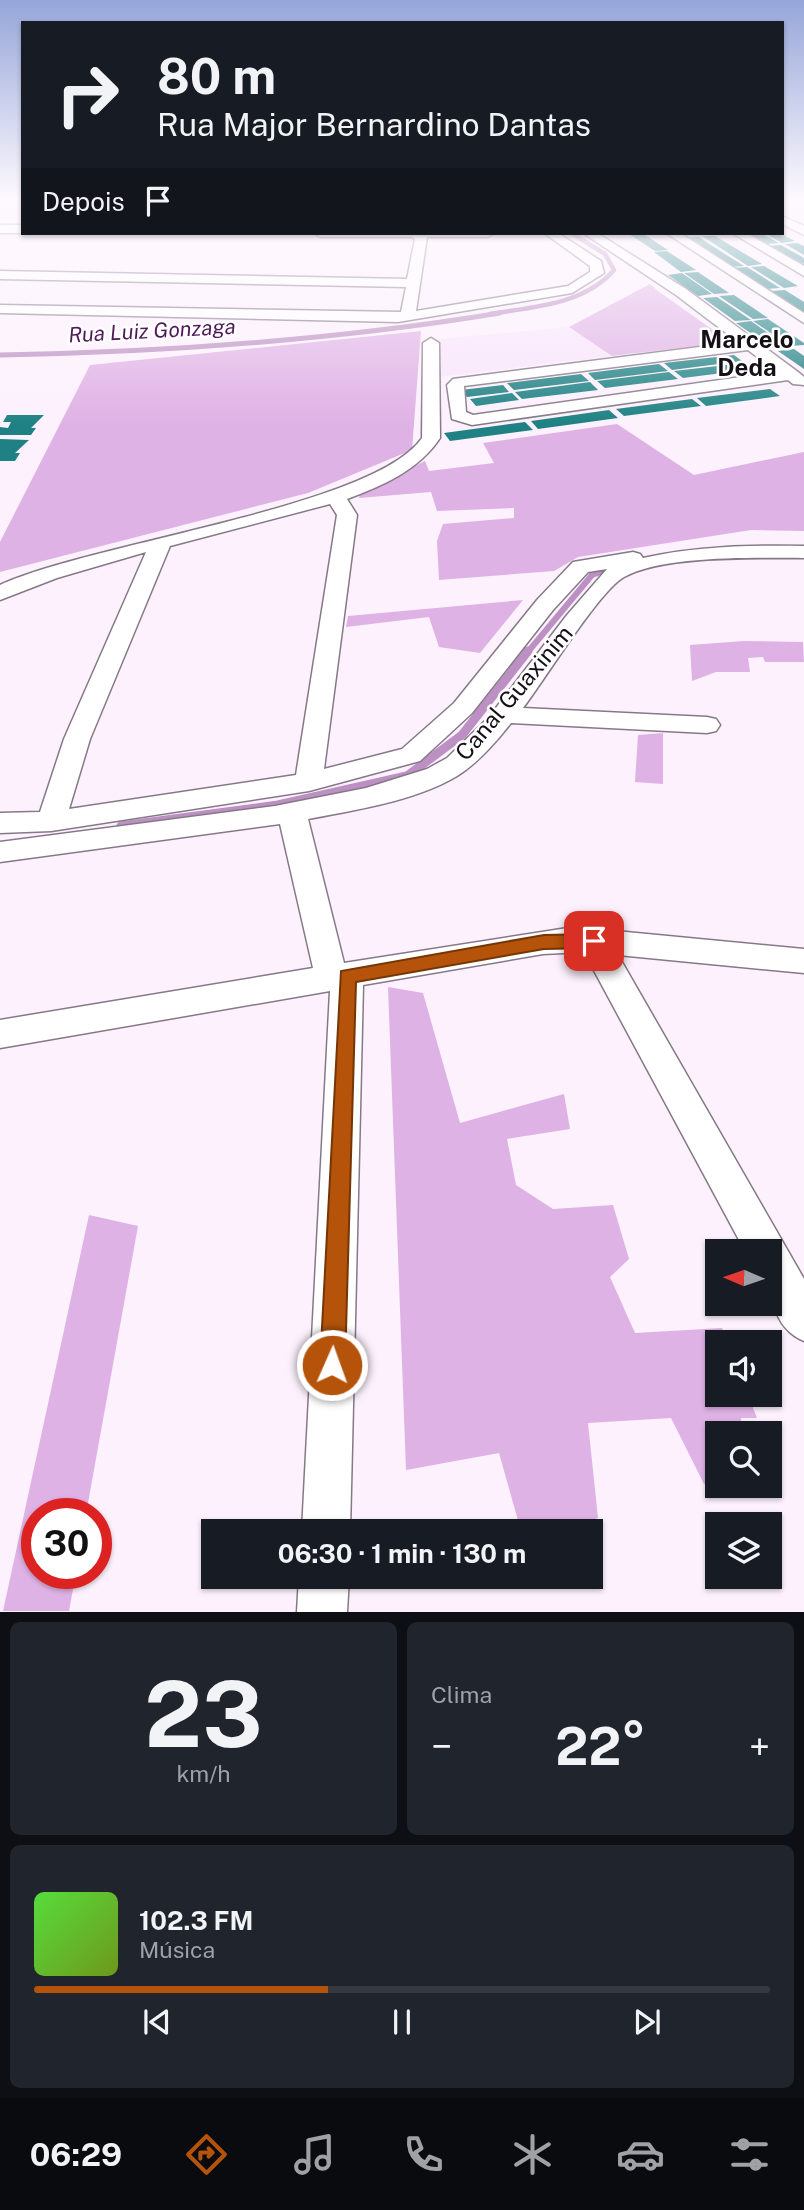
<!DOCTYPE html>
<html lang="pt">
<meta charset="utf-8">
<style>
body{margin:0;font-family:"Public Sans",sans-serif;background:#20242c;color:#f1f3f6;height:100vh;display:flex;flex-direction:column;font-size:26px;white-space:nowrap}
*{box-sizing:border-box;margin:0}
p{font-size:23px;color:#9ea1a6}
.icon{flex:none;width:38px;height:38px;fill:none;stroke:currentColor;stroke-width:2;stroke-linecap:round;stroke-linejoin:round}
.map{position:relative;height:1612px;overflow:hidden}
.details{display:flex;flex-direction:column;gap:10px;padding:10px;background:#0d0f14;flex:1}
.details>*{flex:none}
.hud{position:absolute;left:21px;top:21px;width:763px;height:214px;border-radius:0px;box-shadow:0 2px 5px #0004;background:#171b24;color:#f1f3f6;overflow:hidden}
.needle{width:46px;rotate:272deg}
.controls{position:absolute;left:705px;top:1239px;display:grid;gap:14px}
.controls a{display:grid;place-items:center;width:77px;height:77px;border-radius:0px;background:#171b24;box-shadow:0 2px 5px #0004;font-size:35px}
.speed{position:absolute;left:21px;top:1498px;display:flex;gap:14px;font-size:35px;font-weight:700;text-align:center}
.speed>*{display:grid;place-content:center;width:91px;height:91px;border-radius:50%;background:#171b24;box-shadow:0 2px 5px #0004;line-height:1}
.speed .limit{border:10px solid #d22;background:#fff;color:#111}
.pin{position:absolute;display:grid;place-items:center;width:60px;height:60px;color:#fff;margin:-30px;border-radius:14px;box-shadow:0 4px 10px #0006}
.me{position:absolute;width:77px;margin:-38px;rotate:2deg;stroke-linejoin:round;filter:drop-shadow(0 0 5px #0008)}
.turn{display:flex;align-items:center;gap:24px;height:147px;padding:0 21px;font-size:32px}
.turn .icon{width:91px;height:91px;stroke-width:2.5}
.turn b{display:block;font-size:49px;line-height:60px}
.then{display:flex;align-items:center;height:66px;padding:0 21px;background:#0003;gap:14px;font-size:26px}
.big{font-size:52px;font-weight:700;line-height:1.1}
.details .tile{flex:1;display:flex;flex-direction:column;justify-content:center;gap:10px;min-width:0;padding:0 24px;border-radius:10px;background:#20242c}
.details .dial{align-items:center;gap:0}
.dial b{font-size:91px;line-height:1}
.song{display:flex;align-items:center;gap:21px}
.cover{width:84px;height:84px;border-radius:10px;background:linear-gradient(135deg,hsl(110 70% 55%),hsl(80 70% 35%))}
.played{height:7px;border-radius:4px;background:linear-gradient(90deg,#b45309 40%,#363941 40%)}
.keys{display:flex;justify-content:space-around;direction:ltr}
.heat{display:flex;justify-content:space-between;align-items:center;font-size:38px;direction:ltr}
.details .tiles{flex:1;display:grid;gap:10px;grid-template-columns:1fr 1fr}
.tile:last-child{grid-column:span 2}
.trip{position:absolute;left:201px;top:1519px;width:402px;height:70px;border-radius:0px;background:#171b24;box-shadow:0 2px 5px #0004;font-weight:700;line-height:70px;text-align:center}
.dock{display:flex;height:112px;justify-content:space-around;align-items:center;background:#090b0e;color:#9ea1a6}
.dock .icon{width:49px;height:49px}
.dock .on{color:#b45309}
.dock b{font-size:32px;color:#f1f3f6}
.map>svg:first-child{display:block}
.built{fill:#f8e5fb}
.green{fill:#dfb2e5}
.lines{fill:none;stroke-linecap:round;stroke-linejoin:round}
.stream-far3{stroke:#bc90c2;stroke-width:4.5}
.stream-far2{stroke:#bc90c2;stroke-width:5}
.stream-far1{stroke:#bc90c2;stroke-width:6}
.stream{stroke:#bc90c2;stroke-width:9}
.building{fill:#1f8183}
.street-casing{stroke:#867987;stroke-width:3}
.street{fill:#fff;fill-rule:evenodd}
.route{fill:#b45309;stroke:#753606;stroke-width:2}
.labels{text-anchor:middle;stroke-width:5;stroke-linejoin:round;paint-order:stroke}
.far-water-label{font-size:21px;font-style:italic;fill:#4f1a57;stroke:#fff}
.street-label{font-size:23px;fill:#151015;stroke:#fff}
.far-district-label{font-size:24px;font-weight:bold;fill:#151015;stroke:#fff}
</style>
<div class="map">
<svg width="804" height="1612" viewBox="0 0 804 1612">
<rect width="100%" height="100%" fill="#fcf1fd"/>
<!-- built -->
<path class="built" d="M 569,327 L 612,356 L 439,377 L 439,339 Z"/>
<!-- green -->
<path class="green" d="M 650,284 L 658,291 L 730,342 L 612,356 L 569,327 Z
M 421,331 L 412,450 L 308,493 L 0,572 L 0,542 L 90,365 Z
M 617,424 L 694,475 L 804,452 L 804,531 L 751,530 L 578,557 L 554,571 L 439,580 L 437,541 L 443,524 L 514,518 L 514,508 L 437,511 L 431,492 L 359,498 L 360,493 L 425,461 L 429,471 L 494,463 L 483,443 Z
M 523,600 L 480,653 L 439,647 L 429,617 L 346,627 L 348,616 Z
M 744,641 L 803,642 L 804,662 L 765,662 L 763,657 L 748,658 L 750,672 L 716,672 L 692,681 L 690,645 Z
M 663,733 L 663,784 L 635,782 L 638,735 Z
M 388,987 L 423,993 L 460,1123 L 564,1094 L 570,1129 L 507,1139 L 516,1185 L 553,1209 L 613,1205 L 629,1259 L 610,1277 L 635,1333 L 722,1328 L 728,1342 L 718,1342 L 718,1395 L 748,1395 L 757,1418 L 741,1418 L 742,1433 L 718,1433 L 717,1479 L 704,1484 L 671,1418 L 588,1423 L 598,1518 L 562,1531 L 521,1531 L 499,1453 L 406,1470 Z
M 89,1215 L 138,1226 L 86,1514 L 37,1514 L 37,1573 L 76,1573 L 69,1611 L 3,1611 Z"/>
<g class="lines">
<!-- stream-far3 -->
<path class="stream-far3" d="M 490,314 C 532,307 584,305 614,270 L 605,254 L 571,233"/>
<!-- stream-far2 -->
<path class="stream-far2" d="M 0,355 C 168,352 335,340 500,313"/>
<!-- stream-far1 -->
<path class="stream-far1" d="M 527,653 L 592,575 L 617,566"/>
<!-- stream -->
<path class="stream" d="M 121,826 L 278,805 L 407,776 L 462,735 L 528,651"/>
</g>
<!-- building -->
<path class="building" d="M 642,233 L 668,250 L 655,251 L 629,234 Z
M 746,233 L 760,233 L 779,243 L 766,244 Z
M 765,233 L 779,233 L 795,241 L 782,243 Z
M 702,236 L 715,236 L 762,264 L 748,266 Z
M 699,237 L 714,247 L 744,266 L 731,267 L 686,238 Z
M 797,243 L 804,246 L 804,255 L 785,244 Z
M 781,245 L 804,258 L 804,264 L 768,246 Z
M 667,251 L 696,270 L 681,272 L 654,252 Z
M 764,266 L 798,286 L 784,288 L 751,267 Z
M 747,267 L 780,288 L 766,289 L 734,268 Z
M 698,272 L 729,293 L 714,294 L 684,273 Z
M 682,273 L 712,294 L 698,296 L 668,275 Z
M 785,290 L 804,302 L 804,312 L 771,291 Z
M 734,295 L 768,318 L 753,319 L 719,296 Z
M 717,297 L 751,320 L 735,321 L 703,298 Z
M 768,319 L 804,343 L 804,345 L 790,346 L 753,321 Z
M 751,321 L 788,347 L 772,348 L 736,323 Z
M 794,349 L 804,356 L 804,369 L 778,351 Z
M 734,355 L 742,361 L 672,370 L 664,363 Z
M 744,363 L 754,369 L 683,378 L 674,371 Z
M 659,364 L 668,371 L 595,380 L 588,373 Z
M 669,372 L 678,379 L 605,388 L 597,381 Z
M 581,374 L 589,381 L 514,390 L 507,383 Z
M 590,382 L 598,390 L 522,399 L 515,392 Z
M 503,385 L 509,392 L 467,397 L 461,390 Z
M 770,389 L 780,396 L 706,406 L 697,398 Z
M 512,393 L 519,400 L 476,406 L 470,399 Z
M 692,399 L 701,406 L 624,416 L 616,409 Z
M 609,410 L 618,418 L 538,429 L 531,421 Z
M 7,415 L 44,415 L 31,428 L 36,428 L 31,435 L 0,435 L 0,427 L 8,428 L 11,422 L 3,422 Z
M 525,422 L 533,430 L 450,441 L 444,433 Z
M 0,439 L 29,440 L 15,453 L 20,453 L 15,461 L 0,461 Z"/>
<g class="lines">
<defs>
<path id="street" d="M 782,216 L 804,226 L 804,235 L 782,224 Z
M 0,225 L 23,225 L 23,233 L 0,233 Z
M 314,233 L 494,233 L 488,237 L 427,237 L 416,311 L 568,286 L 590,272 L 590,266 L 544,233 L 558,233 L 601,261 L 604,273 L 572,293 L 398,322 L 0,313 L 0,305 L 401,312 L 406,287 L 0,279 L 0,271 L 407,279 L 415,239 L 412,237 L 320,237 Z
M 583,233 L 597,233 L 686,289 L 798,372 L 804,377 L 804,385 L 793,384 L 788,380 L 472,425 L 452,419 L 447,385 L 453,379 L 738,342 L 676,295 ZM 748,350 L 777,372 L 473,415 L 466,412 L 464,386 Z
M 666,233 L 680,233 L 804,313 L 804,323 Z
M 732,233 L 746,233 L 804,266 L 804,276 Z
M 431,338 L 439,343 L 440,438 C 419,470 382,486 347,499 L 357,515 L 324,769 L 402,749 L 454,703 L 537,600 L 573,562 L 633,552 L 640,554 L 643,558 C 696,546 750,545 804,546 L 804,558 C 757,558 664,555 624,577 C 599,591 544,681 523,708 L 707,717 L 716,719 L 720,725 L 716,731 L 707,733 L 511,723 C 496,742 478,763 457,776 C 415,801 356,810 308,819 L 344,963 L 574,927 L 804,949 L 804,973 L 618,955 L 804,1279 L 804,1341 C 768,1326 770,1285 770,1251 L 745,1251 L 584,952 L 543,954 L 363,985 L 350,1531 L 302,1531 L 330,991 L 0,1048 L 0,1020 L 313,968 L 280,824 L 0,862 L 0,842 L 275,806 L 366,788 L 427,769 L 447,758 L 489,717 L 567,615 L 607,569 L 588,572 L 553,610 L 472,713 L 420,761 L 309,791 L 51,831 L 0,833 L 0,813 L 40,812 L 64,739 L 146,552 L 57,578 L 0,600 L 0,585 C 90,543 375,507 422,438 L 423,343 ZM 330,504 L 337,515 L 296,775 L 69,809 L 90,739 L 170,546 Z
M 299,1577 L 349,1577 L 347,1612 L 297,1612 Z"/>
</defs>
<!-- street casing -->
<use href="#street" class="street-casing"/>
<!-- street -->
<use href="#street" class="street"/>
</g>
<!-- sky -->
<linearGradient id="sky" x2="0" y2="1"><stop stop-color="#96a6d9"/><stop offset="0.47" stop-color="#fef9fe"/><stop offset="1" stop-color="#fef9fe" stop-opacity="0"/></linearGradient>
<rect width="804" height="424" fill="url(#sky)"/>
<!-- route -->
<path class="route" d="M 594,934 L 603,941 L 594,948 L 544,949 L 356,982 L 345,1365 L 341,1373 L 332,1377 L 323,1373 L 320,1365 L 341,971 L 544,935 Z"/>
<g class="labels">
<!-- far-water labels -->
<g class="far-water-label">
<text transform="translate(152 331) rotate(-3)" y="7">Rua Luiz Gonzaga</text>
</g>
<!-- street labels -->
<g class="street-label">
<text transform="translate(514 693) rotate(-50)" y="8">Canal Guaxinim</text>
</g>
<!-- far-district labels -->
<g class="far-district-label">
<text x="747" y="348">Marcelo<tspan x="747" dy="28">Deda</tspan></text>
</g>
</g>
</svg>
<div class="controls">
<a><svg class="needle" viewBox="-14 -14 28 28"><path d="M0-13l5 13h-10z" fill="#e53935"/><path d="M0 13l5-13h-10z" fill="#9ea1a6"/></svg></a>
<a><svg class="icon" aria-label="sound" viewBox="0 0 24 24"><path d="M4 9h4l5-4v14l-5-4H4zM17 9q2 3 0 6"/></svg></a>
<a><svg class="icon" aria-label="search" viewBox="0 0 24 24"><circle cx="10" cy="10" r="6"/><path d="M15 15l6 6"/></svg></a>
<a><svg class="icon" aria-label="layers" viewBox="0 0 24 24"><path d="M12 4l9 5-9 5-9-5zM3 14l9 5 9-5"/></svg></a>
</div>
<div class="speed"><div class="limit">30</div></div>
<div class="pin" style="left:594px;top:941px;background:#d93025"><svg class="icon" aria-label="arrive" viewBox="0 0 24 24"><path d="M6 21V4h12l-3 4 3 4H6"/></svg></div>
<svg class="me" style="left:332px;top:1365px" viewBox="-20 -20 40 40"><circle r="17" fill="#b45309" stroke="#fff" stroke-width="3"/><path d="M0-11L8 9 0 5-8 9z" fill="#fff"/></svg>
<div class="trip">06:30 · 1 min · 130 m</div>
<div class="hud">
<div class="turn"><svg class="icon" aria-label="right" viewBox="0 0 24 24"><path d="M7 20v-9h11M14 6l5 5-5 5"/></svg><div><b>80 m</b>Rua Major Bernardino Dantas</div></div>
<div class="then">Depois<svg class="icon" aria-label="arrive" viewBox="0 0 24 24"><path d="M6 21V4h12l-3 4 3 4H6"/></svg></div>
</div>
</div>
<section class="details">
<div class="tiles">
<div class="tile dial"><b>23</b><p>km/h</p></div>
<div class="tile"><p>Clima</p>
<div class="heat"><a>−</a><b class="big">22°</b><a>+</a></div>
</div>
<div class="tile">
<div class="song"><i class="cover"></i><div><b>102.3 FM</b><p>Música</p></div></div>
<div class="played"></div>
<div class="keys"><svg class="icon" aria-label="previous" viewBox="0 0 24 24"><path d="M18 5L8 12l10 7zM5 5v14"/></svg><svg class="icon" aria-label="pause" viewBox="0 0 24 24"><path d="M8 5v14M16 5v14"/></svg><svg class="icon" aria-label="next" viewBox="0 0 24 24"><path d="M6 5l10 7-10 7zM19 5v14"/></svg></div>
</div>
</div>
</section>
<nav class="dock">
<b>06:29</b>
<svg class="icon on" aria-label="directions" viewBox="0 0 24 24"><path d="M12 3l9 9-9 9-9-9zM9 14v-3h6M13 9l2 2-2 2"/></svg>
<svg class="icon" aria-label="music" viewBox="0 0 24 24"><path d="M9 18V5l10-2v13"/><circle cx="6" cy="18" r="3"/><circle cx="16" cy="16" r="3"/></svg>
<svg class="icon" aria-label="phone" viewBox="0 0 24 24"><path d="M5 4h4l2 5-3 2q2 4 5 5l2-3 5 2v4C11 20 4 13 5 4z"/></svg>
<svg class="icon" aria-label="climate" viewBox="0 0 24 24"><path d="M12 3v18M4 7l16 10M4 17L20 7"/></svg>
<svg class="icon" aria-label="car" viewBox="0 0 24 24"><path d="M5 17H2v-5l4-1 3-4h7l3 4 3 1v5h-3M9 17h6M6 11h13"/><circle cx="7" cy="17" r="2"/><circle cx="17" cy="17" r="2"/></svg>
<svg class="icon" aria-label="filters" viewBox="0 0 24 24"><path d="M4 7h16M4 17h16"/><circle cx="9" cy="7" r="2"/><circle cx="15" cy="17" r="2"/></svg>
</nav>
